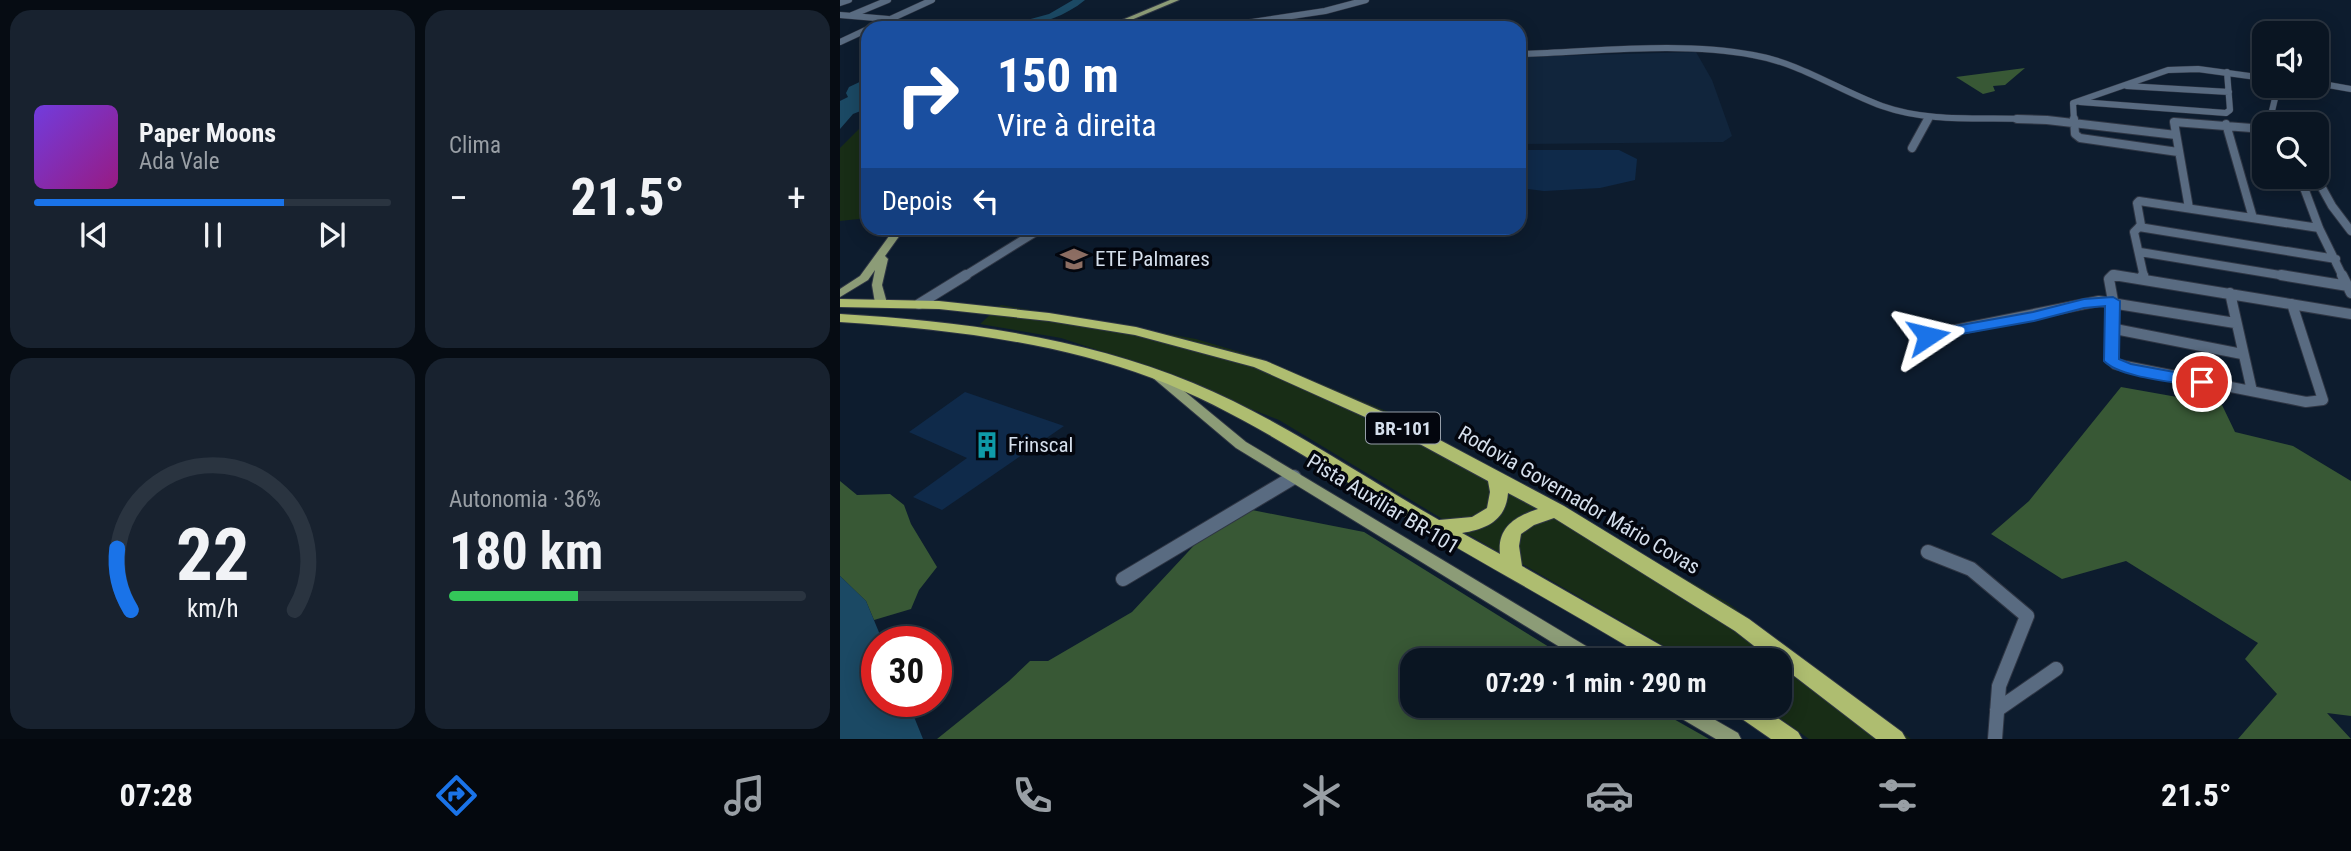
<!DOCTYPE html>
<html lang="pt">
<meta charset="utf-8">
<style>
body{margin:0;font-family:"Roboto Condensed",sans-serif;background:#18222f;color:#f1f3f6;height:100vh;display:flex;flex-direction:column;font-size:26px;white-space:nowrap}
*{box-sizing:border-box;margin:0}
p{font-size:23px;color:#999fa5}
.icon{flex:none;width:38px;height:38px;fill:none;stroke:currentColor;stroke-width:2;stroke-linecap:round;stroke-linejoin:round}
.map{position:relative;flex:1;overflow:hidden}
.side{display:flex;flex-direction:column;gap:10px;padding:10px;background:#060c13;width:840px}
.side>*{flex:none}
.hud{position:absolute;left:21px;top:21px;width:665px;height:214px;border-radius:21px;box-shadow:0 4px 18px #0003,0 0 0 2px #2a3440;background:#1a4fa0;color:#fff;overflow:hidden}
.tools{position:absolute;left:1412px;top:21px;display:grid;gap:14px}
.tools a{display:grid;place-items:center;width:77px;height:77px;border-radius:14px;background:#0a1522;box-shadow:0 4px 18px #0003,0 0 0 2px #2a3440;font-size:35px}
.speed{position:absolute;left:21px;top:626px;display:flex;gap:14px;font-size:35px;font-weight:700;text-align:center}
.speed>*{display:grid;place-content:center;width:91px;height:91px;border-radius:50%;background:#0a1522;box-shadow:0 4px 18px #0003,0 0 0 2px #2a3440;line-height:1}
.speed .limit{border:10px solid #d22;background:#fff;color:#111}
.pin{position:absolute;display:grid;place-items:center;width:60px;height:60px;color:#fff;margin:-30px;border:4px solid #fff;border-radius:50%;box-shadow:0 2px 7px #0007}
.me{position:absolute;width:77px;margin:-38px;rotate:80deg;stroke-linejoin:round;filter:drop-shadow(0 0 5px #0008)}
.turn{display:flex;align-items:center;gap:24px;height:147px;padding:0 21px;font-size:32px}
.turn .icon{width:91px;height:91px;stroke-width:2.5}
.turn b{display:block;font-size:49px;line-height:60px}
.then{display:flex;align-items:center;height:66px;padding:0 21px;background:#0003;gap:14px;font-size:26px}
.big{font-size:52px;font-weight:700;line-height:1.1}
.side .tile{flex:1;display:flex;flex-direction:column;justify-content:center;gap:10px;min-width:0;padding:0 24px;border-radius:21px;background:#18222f}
.side .dial{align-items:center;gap:0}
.dial svg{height:182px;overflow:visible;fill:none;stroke:#2a3440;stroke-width:7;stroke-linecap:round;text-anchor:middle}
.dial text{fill:#f1f3f6;stroke:none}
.song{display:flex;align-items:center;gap:21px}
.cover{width:84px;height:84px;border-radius:10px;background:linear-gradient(135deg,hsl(260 70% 55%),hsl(310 70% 35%))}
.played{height:7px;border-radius:4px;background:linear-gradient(90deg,#1a73e8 70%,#2a3440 70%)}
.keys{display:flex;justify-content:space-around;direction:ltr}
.heat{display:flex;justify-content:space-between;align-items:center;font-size:38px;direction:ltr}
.charge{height:10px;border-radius:5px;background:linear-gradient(90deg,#34c759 36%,#2a3440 0)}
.side .tiles{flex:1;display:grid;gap:10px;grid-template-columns:repeat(2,1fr)}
.trip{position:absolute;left:560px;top:648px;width:392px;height:70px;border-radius:21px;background:#0a1522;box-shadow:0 4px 18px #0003,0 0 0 2px #2a3440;font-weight:700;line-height:70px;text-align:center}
.dock{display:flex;height:112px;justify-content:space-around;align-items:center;background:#04080e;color:#999fa5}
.dock .icon{width:49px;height:49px}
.dock .active{color:#1a73e8}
.dock b{font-size:32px;color:#f1f3f6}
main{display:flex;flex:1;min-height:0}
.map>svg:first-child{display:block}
.built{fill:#11253c}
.green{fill:#182d16}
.forest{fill:#385835}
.water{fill:#1b4964}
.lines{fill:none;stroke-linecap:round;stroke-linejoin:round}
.river{fill:#1b4964;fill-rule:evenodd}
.building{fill:#0f2a4a}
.minor-far3-casing{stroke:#2f3644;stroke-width:7}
.minor-far2-casing{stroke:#2f3644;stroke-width:10}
.minor-far1-casing{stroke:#2f3644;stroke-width:12}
.minor-casing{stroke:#2f3644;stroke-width:16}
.major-casing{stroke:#2f3644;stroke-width:2}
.highway-casing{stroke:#2f3644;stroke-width:2}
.minor-far3{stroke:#596b81;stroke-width:6}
.minor-far2{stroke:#596b81;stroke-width:8}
.minor-far1{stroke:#596b81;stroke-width:10}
.minor{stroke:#596b81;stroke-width:14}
.major{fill:#8c9c77;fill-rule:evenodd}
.highway{fill:#aebd70;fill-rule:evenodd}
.route{fill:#1a73e8;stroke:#114b97;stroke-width:2}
.labels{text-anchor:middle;stroke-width:7;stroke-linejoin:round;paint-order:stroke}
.shield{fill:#03060e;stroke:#969ea9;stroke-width:2}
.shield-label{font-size:19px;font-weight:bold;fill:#d5dfec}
.poi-label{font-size:21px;fill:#d5dfec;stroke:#03060e;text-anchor:start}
.street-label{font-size:21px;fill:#d5dfec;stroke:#03060e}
</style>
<main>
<section class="side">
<div class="tiles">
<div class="tile">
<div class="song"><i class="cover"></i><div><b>Paper Moons</b><p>Ada Vale</p></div></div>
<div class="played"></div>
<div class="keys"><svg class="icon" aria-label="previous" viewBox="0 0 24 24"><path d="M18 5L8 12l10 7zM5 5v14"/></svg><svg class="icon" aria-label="pause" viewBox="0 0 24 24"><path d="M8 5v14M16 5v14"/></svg><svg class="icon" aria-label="next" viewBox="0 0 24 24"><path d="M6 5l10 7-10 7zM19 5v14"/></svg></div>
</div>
<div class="tile"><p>Clima</p>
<div class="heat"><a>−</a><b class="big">21.5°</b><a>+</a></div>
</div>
<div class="tile dial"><svg viewBox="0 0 100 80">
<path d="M14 69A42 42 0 1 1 86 69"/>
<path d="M14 69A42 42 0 0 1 8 42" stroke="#1a73e8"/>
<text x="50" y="56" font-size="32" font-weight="700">22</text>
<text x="50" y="72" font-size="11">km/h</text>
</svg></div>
<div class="tile"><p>Autonomia · 36%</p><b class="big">180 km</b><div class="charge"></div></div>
</div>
</section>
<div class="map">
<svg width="1511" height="739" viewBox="0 0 1511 739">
<rect width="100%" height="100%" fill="#0d1c2e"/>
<!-- built -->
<path class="built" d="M 856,52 L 872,80 L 892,136 L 883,142 L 680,144 L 679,142 L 679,57 Z"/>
<!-- green -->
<path class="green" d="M 28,120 L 28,218 L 0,221 L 0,148 Z
M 161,305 L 356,339 L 420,358 L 558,416 L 662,474 L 669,488 L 667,497 L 647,517 L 609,523 L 439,420 L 380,397 L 339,377 L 221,338 L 140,324 Z
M 673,488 L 719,506 L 695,508 L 681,516 L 672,560 L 612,525 L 662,510 Z
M 697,511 L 784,544 L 888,603 L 1071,739 L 969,739 L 921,705 L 940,705 L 940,660 L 848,660 L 677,561 L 670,533 Z"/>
<!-- forest -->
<path class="forest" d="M 1185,68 L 1165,85 L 1153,86 L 1155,91 L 1143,94 L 1116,77 Z
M 1281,387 L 1382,405 L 1395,432 L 1453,446 L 1511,481 L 1511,716 L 1487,713 L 1511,739 L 1398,739 L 1437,694 L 1405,659 L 1418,643 L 1286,561 L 1222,579 L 1151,534 L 1189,501 Z
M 0,481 L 17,495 L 50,494 L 64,505 L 71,524 L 97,567 L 79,590 L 71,609 L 34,620 L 26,601 L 0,576 Z
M 412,510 L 524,532 L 730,660 L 572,660 L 572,705 L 809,705 L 869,739 L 97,739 L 169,681 L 190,661 L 208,661 L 292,612 L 360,539 Z"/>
<!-- water -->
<path class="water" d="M 28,78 L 28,108 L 13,114 L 0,129 L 0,101 L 8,97 L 6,93 L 9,87 Z
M 0,576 L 26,601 L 43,642 L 37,642 L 37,702 L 68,702 L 83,739 L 0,739 Z"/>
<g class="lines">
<!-- river -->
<path class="river" d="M 233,0 L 245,0 C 221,20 188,28 158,28 L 209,14 Z"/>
</g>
<!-- building -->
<path class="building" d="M 679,150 L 779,150 L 797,159 L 795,180 L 760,188 L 704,191 L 679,188 Z
M 125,392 L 224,426 L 102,510 L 73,497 L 127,458 L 69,432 Z"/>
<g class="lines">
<defs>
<path id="minor-far3" d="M 0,3 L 9,0
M 0,15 L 48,19
M 12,15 L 48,0
M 31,28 L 92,0
M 372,28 L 485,11 L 526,0
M 0,42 L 28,29
M 679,54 C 754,52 839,41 913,55 C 960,63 998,90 1042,106 C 1098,126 1159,114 1217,121
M 1477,83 L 1511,89
M 1287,86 L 1389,92
M 1240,102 L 1386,113 L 1390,110 L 1387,72
M 1087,121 L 1089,117
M 1234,121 L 1233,103 L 1328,70 L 1358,69 L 1424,78
M 1437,121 L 1431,115 L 1438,86"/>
<path id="minor-far2" d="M 1177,119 L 1207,120 L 1336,135
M 1234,119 L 1235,134 L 1240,138 L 1338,152
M 1435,119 L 1440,124
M 1386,124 L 1413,218
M 1072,148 L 1088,119
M 1460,177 L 1479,228 L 1503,277
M 1476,177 L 1492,206 L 1511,231
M 1349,208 L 1334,122 L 1424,129
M 1299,227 L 1496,259
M 1300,252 L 1452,277
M 123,277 L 202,228
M 1271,277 L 1292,277
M 1304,277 L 1294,232 L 1301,225 L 1297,203 L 1299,201 L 1479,228"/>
<path id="minor-far1" d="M 1273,275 L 1269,279 L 1273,301 L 1270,357 L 1275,364 L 1466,402 L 1483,400 L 1452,304
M 1274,275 L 1511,314
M 1303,275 L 1304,278
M 1441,275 L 1508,286
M 1502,275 L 1511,293
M 1390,293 L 1412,391
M 79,304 L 126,275
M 1270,328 L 1402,354
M 1080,337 L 1259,301 L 1395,323
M 451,479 L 454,477"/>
<path id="minor" d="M 1088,552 L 1131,569 L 1187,616 L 1159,686 L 1155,739
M 283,579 L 454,477
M 1157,710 L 1216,669"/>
<path id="major" d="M 330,0 L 339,0 L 272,28 L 263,28 Z
M 55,228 L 65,228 L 45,256 L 48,259 L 42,285 L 47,303 L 45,305 L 41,306 L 35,303 L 32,285 L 35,270 L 28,280 L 0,297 L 0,289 L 20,276 Z
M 317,371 L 321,372 L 406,442 L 761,655 L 763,660 L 741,660 L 396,448 L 313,378 L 311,375 L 313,372 Z
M 824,705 L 849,705 L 898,733 L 901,739 L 876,739 L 827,710 Z"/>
<path id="highway" d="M 0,299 L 99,301 L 209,313 L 296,327 L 426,361 L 566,422 L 724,506 L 909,619 L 1062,732 L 1066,739 L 1036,739 L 940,665 L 940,660 L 932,660 L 895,631 L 714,518 L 694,525 L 681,534 L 679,546 L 682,566 L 836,654 L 839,660 L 810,660 C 727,609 641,563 558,513 C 477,465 400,411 312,378 C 212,341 105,329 0,322 L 0,314 C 120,321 242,337 353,383 C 440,419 518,474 599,520 L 632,517 L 647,508 L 650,492 L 648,481 L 554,430 L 414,367 L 295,335 L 209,321 L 99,309 L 0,307 ZM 668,493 L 698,509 C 676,516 657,527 660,554 L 622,533 C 647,529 666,520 668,493 Z
M 889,705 L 919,705 L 958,732 L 962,739 L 931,739 L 892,712 Z"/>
</defs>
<!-- minor-far3 casing -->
<use href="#minor-far3" class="minor-far3-casing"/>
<!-- minor-far2 casing -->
<use href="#minor-far2" class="minor-far2-casing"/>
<!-- minor-far1 casing -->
<use href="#minor-far1" class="minor-far1-casing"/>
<!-- minor casing -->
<use href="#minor" class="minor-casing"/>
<!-- major casing -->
<use href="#major" class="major-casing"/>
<!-- highway casing -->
<use href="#highway" class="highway-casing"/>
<!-- minor-far3 -->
<use href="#minor-far3" class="minor-far3"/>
<!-- minor-far2 -->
<use href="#minor-far2" class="minor-far2"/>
<!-- minor-far1 -->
<use href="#minor-far1" class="minor-far1"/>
<!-- minor -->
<use href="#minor" class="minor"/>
<!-- major -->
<use href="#major" class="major"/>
<!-- highway -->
<use href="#highway" class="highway"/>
</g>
<!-- route -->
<path class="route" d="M 1273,297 L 1280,301 L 1279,359 L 1291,364 L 1367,378 L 1370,382 L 1367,385 L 1362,387 C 1337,382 1280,378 1264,361 L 1265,306 L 1244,308 L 1194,321 L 1088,340 L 1081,336 L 1088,331 L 1193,312 L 1244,299 Z"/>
<!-- icons -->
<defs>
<symbol id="university-bare" viewBox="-9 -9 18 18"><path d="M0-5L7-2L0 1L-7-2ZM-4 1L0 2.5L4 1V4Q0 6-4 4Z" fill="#8d6e63" stroke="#03060e" stroke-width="2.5" paint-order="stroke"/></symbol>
<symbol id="building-bare" viewBox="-9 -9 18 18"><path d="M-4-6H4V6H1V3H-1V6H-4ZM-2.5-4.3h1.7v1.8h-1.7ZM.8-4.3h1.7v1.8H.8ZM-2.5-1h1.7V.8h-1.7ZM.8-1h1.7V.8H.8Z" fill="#0f9aa8" stroke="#03060e" stroke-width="2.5" paint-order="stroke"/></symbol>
</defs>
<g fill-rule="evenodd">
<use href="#university-bare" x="215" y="240" width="38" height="38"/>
<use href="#building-bare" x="128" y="426" width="38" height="38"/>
</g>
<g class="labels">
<!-- shield labels -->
<rect class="shield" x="526" y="412.5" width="74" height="31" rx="5"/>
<g class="shield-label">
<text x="563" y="435">BR-101</text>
</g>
<!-- poi labels -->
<g class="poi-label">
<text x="255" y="266">ETE Palmares</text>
<text x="168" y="452">Frinscal</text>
</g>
<!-- street labels -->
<g class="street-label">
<text transform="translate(739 500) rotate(30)" y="7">Rodovia Governador Mário Covas</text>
<text transform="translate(543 504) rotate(31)" y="7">Pista Auxiliar BR-101</text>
</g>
</g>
</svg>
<div class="tools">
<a><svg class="icon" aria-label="sound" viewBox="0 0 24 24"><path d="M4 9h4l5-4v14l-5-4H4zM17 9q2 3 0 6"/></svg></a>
<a><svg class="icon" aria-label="search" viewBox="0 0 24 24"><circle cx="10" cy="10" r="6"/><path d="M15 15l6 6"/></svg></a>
</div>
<div class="speed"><div class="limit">30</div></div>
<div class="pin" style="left:1362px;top:382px;background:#d93025"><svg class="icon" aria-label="arrive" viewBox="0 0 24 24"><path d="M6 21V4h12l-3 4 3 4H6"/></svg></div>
<svg class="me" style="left:1088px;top:336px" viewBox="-20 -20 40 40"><path d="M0-17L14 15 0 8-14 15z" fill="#1a73e8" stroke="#fff" stroke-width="4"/></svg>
<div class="trip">07:29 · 1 min · 290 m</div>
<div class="hud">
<div class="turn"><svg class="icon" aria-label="right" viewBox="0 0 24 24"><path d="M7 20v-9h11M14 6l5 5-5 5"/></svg><div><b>150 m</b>Vire à direita</div></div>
<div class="then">Depois<svg class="icon" aria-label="left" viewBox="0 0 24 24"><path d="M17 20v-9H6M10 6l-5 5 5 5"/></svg></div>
</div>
</div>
</main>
<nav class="dock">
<b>07:28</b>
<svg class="icon active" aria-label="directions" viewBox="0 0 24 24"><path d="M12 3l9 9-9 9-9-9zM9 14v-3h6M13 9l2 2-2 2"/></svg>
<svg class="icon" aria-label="music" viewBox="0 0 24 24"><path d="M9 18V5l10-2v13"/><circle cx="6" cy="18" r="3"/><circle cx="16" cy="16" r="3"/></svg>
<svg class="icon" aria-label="phone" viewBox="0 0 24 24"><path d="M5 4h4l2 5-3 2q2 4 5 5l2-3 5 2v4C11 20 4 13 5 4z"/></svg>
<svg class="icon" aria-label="climate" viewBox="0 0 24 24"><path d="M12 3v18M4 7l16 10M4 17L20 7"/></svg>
<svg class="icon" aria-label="car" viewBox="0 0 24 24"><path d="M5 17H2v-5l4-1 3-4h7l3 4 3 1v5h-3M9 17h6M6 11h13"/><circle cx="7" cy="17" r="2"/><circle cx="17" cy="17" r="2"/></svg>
<svg class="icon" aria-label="filters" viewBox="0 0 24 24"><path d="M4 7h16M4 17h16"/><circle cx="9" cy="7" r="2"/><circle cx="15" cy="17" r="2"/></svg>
<b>21.5°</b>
</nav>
